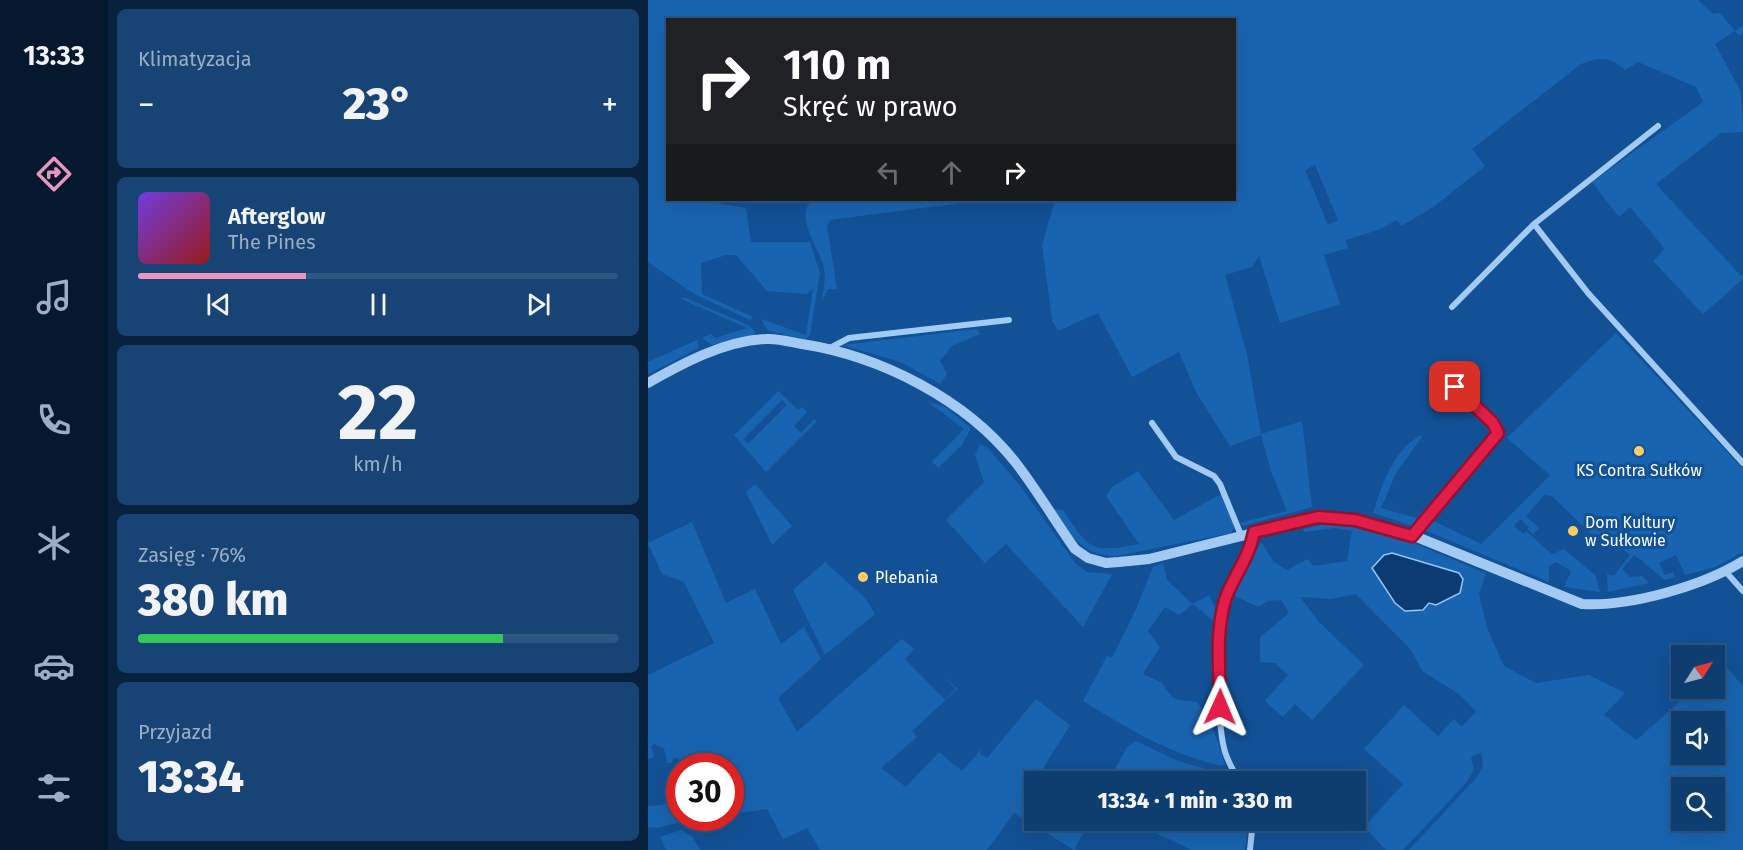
<!DOCTYPE html>
<html lang="pl">
<meta charset="utf-8">
<style>
body{margin:0;font-family:"Fira Sans",sans-serif;background:#174475;color:#f1f3f6;height:100vh;display:flex;flex-direction:column;font-size:22px;white-space:nowrap}
*{box-sizing:border-box;margin:0}
p{font-size:20px;color:#9baec3}
.icon{flex:none;width:33px;height:33px;fill:none;stroke:currentColor;stroke-width:2;stroke-linecap:round;stroke-linejoin:round}
.map{position:relative;flex:1;overflow:hidden}
.sheet{display:flex;flex-direction:column;gap:9px;padding:9px;background:#08223e;width:540px}
.sheet>*{flex:none}
.top-card{position:absolute;left:18px;top:18px;width:570px;height:183px;border-radius:0px;box-shadow:0 6px 24px #0002,0 0 0 2px #2e5683;background:#202124;color:#fff;overflow:hidden}
.needle{width:39px;rotate:54deg}
.controls{position:absolute;left:1023px;top:645px;display:grid;gap:12px}
.controls a{display:grid;place-items:center;width:54px;height:54px;border-radius:0px;background:#0e3d70;box-shadow:0 6px 24px #0002,0 0 0 2px #2e5683;font-size:30px}
.speed{position:absolute;left:18px;top:753px;display:flex;gap:12px;font-size:30px;font-weight:700;text-align:center}
.speed>*{display:grid;place-content:center;width:78px;height:78px;border-radius:50%;background:#0e3d70;box-shadow:0 6px 24px #0002,0 0 0 2px #2e5683;line-height:1}
.speed .limit{border:9px solid #d22;background:#fff;color:#111}
.pin{position:absolute;display:grid;place-items:center;width:51px;height:51px;color:#fff;margin:-26px;border-radius:12px;box-shadow:0 3px 9px #0006}
.me{position:absolute;width:66px;margin:-33px;rotate:1deg;stroke-linejoin:round;filter:drop-shadow(0 0 4px #0008)}
.turn{display:flex;align-items:center;gap:21px;height:126px;padding:0 18px;font-size:27px}
.turn .icon{width:78px;height:78px;stroke-width:2.5}
.turn b{display:block;font-size:42px;line-height:51px}
.lanes{display:flex;align-items:center;height:57px;padding:0 18px;background:#0003;justify-content:center;gap:30px;direction:ltr}
.lanes .off{opacity:.35}
.big{font-size:45px;font-weight:800;line-height:1.1}
.sheet .card{flex:1;display:flex;flex-direction:column;justify-content:center;gap:9px;min-width:0;padding:0 21px;border-radius:9px;background:#174475}
.sheet .dial{align-items:center;gap:0}
.dial b{font-size:78px;line-height:1}
.song{display:flex;align-items:center;gap:18px}
.cover{width:72px;height:72px;border-radius:9px;background:linear-gradient(135deg,hsl(260 70% 55%),hsl(0 70% 35%))}
.played{height:6px;border-radius:3px;background:linear-gradient(90deg,#e797bd 35%,#2e5683 35%)}
.keys{display:flex;justify-content:space-around;direction:ltr}
.heat{display:flex;justify-content:space-between;align-items:center;font-size:33px;direction:ltr}
.charge{height:9px;border-radius:4px;background:linear-gradient(90deg,#34c759 76%,#2e5683 0)}
.trip{position:absolute;left:376px;top:771px;width:342px;height:60px;border-radius:0px;background:#0e3d70;box-shadow:0 6px 24px #0002,0 0 0 2px #2e5683;font-weight:800;line-height:60px;text-align:center}
main{display:flex;flex:1;min-height:0}
.tabs{display:flex;flex-direction:column;width:108px;justify-content:space-around;align-items:center;background:#06182d;color:#9baec3}
.tabs .icon{width:42px;height:42px}
.tabs .current{color:#e797bd}
.tabs b{font-size:27px;color:#f1f3f6}
.map>svg:first-child{display:block}
.green{fill:#1964b0;fill-rule:evenodd}
.water{fill:#0b3b72;stroke:#93c5f6;stroke-width:1.5}
.lines{fill:none;stroke-linecap:round;stroke-linejoin:round}
.minor{stroke:#a2caf3;stroke-width:6}
.tertiary{stroke:#a2caf3;stroke-width:10}
.route-casing{stroke:#92132f;stroke-width:15}
.route{stroke:#e11d48;stroke-width:10}
.poi-dot{fill:#ffcc64;stroke:#125196;stroke-width:2}
.labels{text-anchor:middle;stroke-width:6;stroke-linejoin:round;paint-order:stroke}
.poi-label{font-size:16px;fill:#fff;stroke:#125196;text-anchor:start}
</style>
<main>
<nav class="tabs">
<b>13:33</b>
<svg class="icon current" aria-label="directions" viewBox="0 0 24 24"><path d="M12 3l9 9-9 9-9-9zM9 14v-3h6M13 9l2 2-2 2"/></svg>
<svg class="icon" aria-label="music" viewBox="0 0 24 24"><path d="M9 18V5l10-2v13"/><circle cx="6" cy="18" r="3"/><circle cx="16" cy="16" r="3"/></svg>
<svg class="icon" aria-label="phone" viewBox="0 0 24 24"><path d="M5 4h4l2 5-3 2q2 4 5 5l2-3 5 2v4C11 20 4 13 5 4z"/></svg>
<svg class="icon" aria-label="climate" viewBox="0 0 24 24"><path d="M12 3v18M4 7l16 10M4 17L20 7"/></svg>
<svg class="icon" aria-label="car" viewBox="0 0 24 24"><path d="M5 17H2v-5l4-1 3-4h7l3 4 3 1v5h-3M9 17h6M6 11h13"/><circle cx="7" cy="17" r="2"/><circle cx="17" cy="17" r="2"/></svg>
<svg class="icon" aria-label="filters" viewBox="0 0 24 24"><path d="M4 7h16M4 17h16"/><circle cx="9" cy="7" r="2"/><circle cx="15" cy="17" r="2"/></svg>
</nav>
<section class="sheet">
<div class="card"><p>Klimatyzacja</p>
<div class="heat"><a>−</a><b class="big">23°</b><a>+</a></div>
</div>
<div class="card">
<div class="song"><i class="cover"></i><div><b>Afterglow</b><p>The Pines</p></div></div>
<div class="played"></div>
<div class="keys"><svg class="icon" aria-label="previous" viewBox="0 0 24 24"><path d="M18 5L8 12l10 7zM5 5v14"/></svg><svg class="icon" aria-label="pause" viewBox="0 0 24 24"><path d="M8 5v14M16 5v14"/></svg><svg class="icon" aria-label="next" viewBox="0 0 24 24"><path d="M6 5l10 7-10 7zM19 5v14"/></svg></div>
</div>
<div class="card dial"><b>22</b><p>km/h</p></div>
<div class="card"><p>Zasięg · 76%</p><b class="big">380 km</b><div class="charge"></div></div>
<div class="card"><p>Przyjazd</p><b class="big">13:34</b></div>
</section>
<div class="map">
<svg width="1095" height="850" viewBox="0 0 1095 850">
<rect width="100%" height="100%" fill="#125196"/>
<!-- green -->
<path class="green" d="M 0,0 L 1050,0 L 1065,14 L 1072,13 L 1087,31 L 1095,25 L 1095,33 L 1091,36 L 1087,31 L 1067,44 L 1093,92 L 1095,132 L 1073,133 L 1008,184 L 1093,276 L 1095,275 L 1095,279 L 1055,314 L 1005,261 L 1017,249 L 982,207 L 971,217 L 944,182 L 1055,102 L 1048,87 L 990,62 L 977,70 C 961,56 952,57 933,64 L 824,149 L 837,166 L 784,208 L 753,226 L 749,220 L 730,230 L 698,240 L 700,248 L 676,255 L 692,304 L 632,323 L 611,256 L 604,267 L 577,275 L 599,354 L 613,434 L 654,421 L 664,507 L 595,526 L 592,523 L 639,511 L 623,471 L 613,435 L 582,446 L 548,392 L 531,352 L 484,377 L 450,313 L 410,331 L 404,320 L 394,245 L 407,200 L 586,200 L 586,20 L 20,20 L 20,200 L 50,200 L 98,208 L 103,242 L 162,242 L 172,273 L 162,335 L 157,340 L 119,330 L 113,319 L 158,335 L 165,288 L 159,294 L 119,291 L 88,255 L 78,255 L 53,263 L 54,294 L 105,317 L 102,320 L 46,294 L 0,262 ZM 667,165 L 690,220 L 680,225 L 657,170 Z
M 165,200 L 336,200 L 182,220 L 179,226 L 189,289 L 180,289 L 174,301 C 175,291 178,279 176,269 C 173,250 144,215 165,200 Z
M 31,298 L 38,298 L 100,325 L 107,331 L 107,336 L 64,345 L 54,338 L 63,334 L 67,338 L 99,328 Z
M 329,329 L 332,334 L 304,346 L 292,361 L 299,374 L 292,384 L 253,362 L 194,345 Z
M 968,333 L 1095,469 L 1095,552 L 1067,567 L 1037,575 L 1028,555 L 1011,563 L 1017,575 L 1025,572 L 1027,577 L 1017,580 L 986,555 L 974,569 L 982,577 L 994,576 L 1001,583 L 960,592 L 959,574 L 966,576 L 982,555 L 963,539 L 958,544 L 947,535 L 945,536 L 904,496 L 896,495 L 878,516 L 891,528 L 885,534 L 879,529 L 881,527 L 872,519 L 866,526 L 876,534 L 878,531 L 904,554 L 916,549 L 948,576 L 952,592 L 916,587 L 923,571 L 908,562 L 901,566 L 901,582 L 776,530 L 784,520 L 833,544 L 902,475 L 859,438 Z
M 49,340 L 51,348 L 0,374 L 0,362 Z
M 130,391 L 150,410 L 154,407 L 159,412 L 146,426 L 153,433 L 166,419 L 169,421 L 118,472 L 86,435 ZM 134,400 L 139,405 L 100,444 L 95,439 Z
M 280,402 L 296,406 L 323,428 L 314,445 L 290,468 L 284,461 L 316,429 Z
M 773,435 L 774,437 L 748,473 L 733,508 L 772,519 L 765,526 L 725,513 C 735,483 744,452 773,435 Z
M 332,444 L 339,447 L 373,487 L 427,563 L 439,572 L 464,574 L 435,627 L 358,544 L 337,563 L 298,520 L 336,482 L 327,455 Z
M 490,471 L 526,520 L 573,494 L 587,527 L 583,533 L 469,556 C 433,556 424,536 405,509 L 415,510 C 442,551 443,553 491,544 L 458,496 L 464,487 Z
M 107,484 L 144,526 L 124,545 L 98,492 Z
M 44,522 L 78,603 L 107,589 L 133,644 L 156,627 L 173,659 L 130,698 L 149,732 L 254,639 L 266,649 L 257,659 L 297,700 L 308,689 L 295,676 L 310,689 L 264,731 L 269,737 L 233,768 L 258,787 L 291,752 L 314,771 L 334,749 L 332,754 L 339,758 L 388,699 L 422,725 L 391,775 L 403,781 L 387,782 L 387,820 L 442,821 L 426,850 L 366,813 L 339,850 L 172,850 L 159,828 L 135,839 L 119,809 L 83,814 L 82,766 L 32,766 L 31,779 L 31,758 L 25,758 L 24,763 L 19,763 L 16,748 L 6,744 L 3,746 L 6,757 L 0,759 L 0,675 L 66,643 L 36,582 L 14,574 L 0,543 Z
M 691,524 L 749,536 L 837,573 L 839,577 L 837,576 L 831,594 L 839,628 L 856,666 L 888,683 L 941,675 L 977,693 L 956,715 L 988,740 L 1027,706 L 1043,689 L 1066,688 L 1067,663 L 1071,659 L 1095,686 L 1095,850 L 761,850 L 829,777 L 835,766 L 833,753 L 823,757 L 826,770 L 818,783 L 755,850 L 738,850 L 716,827 L 755,784 L 716,749 L 756,705 L 790,736 L 806,719 L 814,727 L 828,711 L 811,694 L 774,671 L 763,650 L 708,594 L 683,599 L 652,597 L 672,623 L 716,665 L 664,720 L 647,704 L 635,717 L 617,701 L 640,675 L 627,663 L 612,662 L 612,637 L 641,613 L 633,600 L 620,601 L 610,607 L 585,595 L 613,542 L 626,562 L 639,570 L 660,559 L 665,566 L 699,561 L 704,531 L 687,528 L 656,532 L 655,529 L 672,525 ZM 1034,722 L 1066,722 L 1066,754 L 1034,754 ZM 1034,788 L 1066,788 L 1066,820 L 1034,820 Z
M 177,562 L 217,598 L 227,614 L 177,655 L 145,590 Z
M 515,563 L 519,580 L 544,604 L 561,595 L 567,607 L 567,622 L 545,604 L 531,615 L 517,607 L 500,631 L 512,647 L 495,674 L 514,683 L 523,696 L 530,700 L 549,702 C 564,720 569,742 577,764 L 574,766 C 522,754 480,729 435,701 L 459,656 L 464,658 L 488,609 L 505,567 Z
M 488,741 L 530,761 L 575,774 L 586,781 L 481,781 L 465,773 L 479,747 Z
M 25,799 L 31,810 L 33,822 L 9,828 L 0,827 L 0,806 L 14,805 Z
M 503,821 L 600,821 L 597,850 L 544,850 L 499,829 Z
M 33,830 L 44,836 L 52,850 L 18,850 L 12,837 Z"/>
<!-- water -->
<path class="water" d="M 744,553 L 811,573 L 815,579 L 812,593 L 788,605 L 781,603 L 775,610 L 757,611 L 747,603 L 724,568 L 736,555 Z"/>
<g class="lines">
<!-- minor -->
<path class="minor" d="M 886,224 L 940,293 L 1095,463
M 804,307 L 886,224 L 1010,126
M 180,349 L 201,338 L 361,320
M 504,423 L 528,457 L 566,476 L 572,484 L 593,535
M 764,535 L 850,433 L 845,423 L 807,387
M 1078,572 L 1095,591
M 591,782 C 586,771 578,759 576,748 C 569,721 569,626 577,600 C 585,575 601,559 606,532
M 602,850 L 605,820"/>
<!-- tertiary -->
<path class="tertiary" d="M 0,383 C 35,363 76,341 118,339 C 129,338 143,342 154,344 C 232,356 318,399 368,463 C 389,490 407,521 427,549 L 440,558 L 458,563 L 471,562 L 501,559 L 670,517 L 707,520 L 764,535 L 934,604 C 981,607 1055,586 1095,561"/>
</g>
<g class="lines">
<defs>
<path id="route" d="M 572,707 C 572,673 567,633 577,600 C 585,576 601,559 606,532 L 670,517 L 707,520 L 764,536 L 850,433 L 845,423 L 807,387"/>
</defs>
<!-- route casing -->
<use href="#route" class="route-casing"/>
<!-- route -->
<use href="#route" class="route"/>
</g>
<!-- markers -->
<g class="poi-dot">
<circle cx="991" cy="451" r="6"/>
<circle cx="925" cy="531" r="6"/>
<circle cx="215" cy="577" r="6"/>
</g>
<g class="labels">
<!-- poi labels -->
<g class="poi-label">
<text x="991" y="476" text-anchor="middle">KS Contra Sułków</text>
<text x="937" y="528">Dom Kultury<tspan x="937" dy="18">w Sułkowie</tspan></text>
<text x="227" y="583">Plebania</text>
</g>
</g>
</svg>
<div class="controls">
<a><svg class="needle" viewBox="-14 -14 28 28"><path d="M0-13l5 13h-10z" fill="#e53935"/><path d="M0 13l5-13h-10z" fill="#9baec3"/></svg></a>
<a><svg class="icon" aria-label="sound" viewBox="0 0 24 24"><path d="M4 9h4l5-4v14l-5-4H4zM17 9q2 3 0 6"/></svg></a>
<a><svg class="icon" aria-label="search" viewBox="0 0 24 24"><circle cx="10" cy="10" r="6"/><path d="M15 15l6 6"/></svg></a>
</div>
<div class="speed"><div class="limit">30</div></div>
<div class="pin" style="left:807px;top:387px;background:#d93025"><svg class="icon" aria-label="arrive" viewBox="0 0 24 24"><path d="M6 21V4h12l-3 4 3 4H6"/></svg></div>
<svg class="me" style="left:572px;top:707px" viewBox="-20 -20 40 40"><path d="M0-17L14 15 0 8-14 15z" fill="#e11d48" stroke="#fff" stroke-width="4"/></svg>
<div class="trip">13:34 · 1 min · 330 m</div>
<div class="top-card">
<div class="turn"><svg class="icon" aria-label="right" viewBox="0 0 24 24"><path d="M7 20v-9h11M14 6l5 5-5 5"/></svg><div><b>110 m</b>Skręć w prawo</div></div>
<div class="lanes"><svg class="icon off" aria-label="left" viewBox="0 0 24 24"><path d="M17 20v-9H6M10 6l-5 5 5 5"/></svg><svg class="icon off" aria-label="ahead" viewBox="0 0 24 24"><path d="M12 20V5M6 11l6-6 6 6"/></svg><svg class="icon" aria-label="right" viewBox="0 0 24 24"><path d="M7 20v-9h11M14 6l5 5-5 5"/></svg></div>
</div>
</div>
</main>
